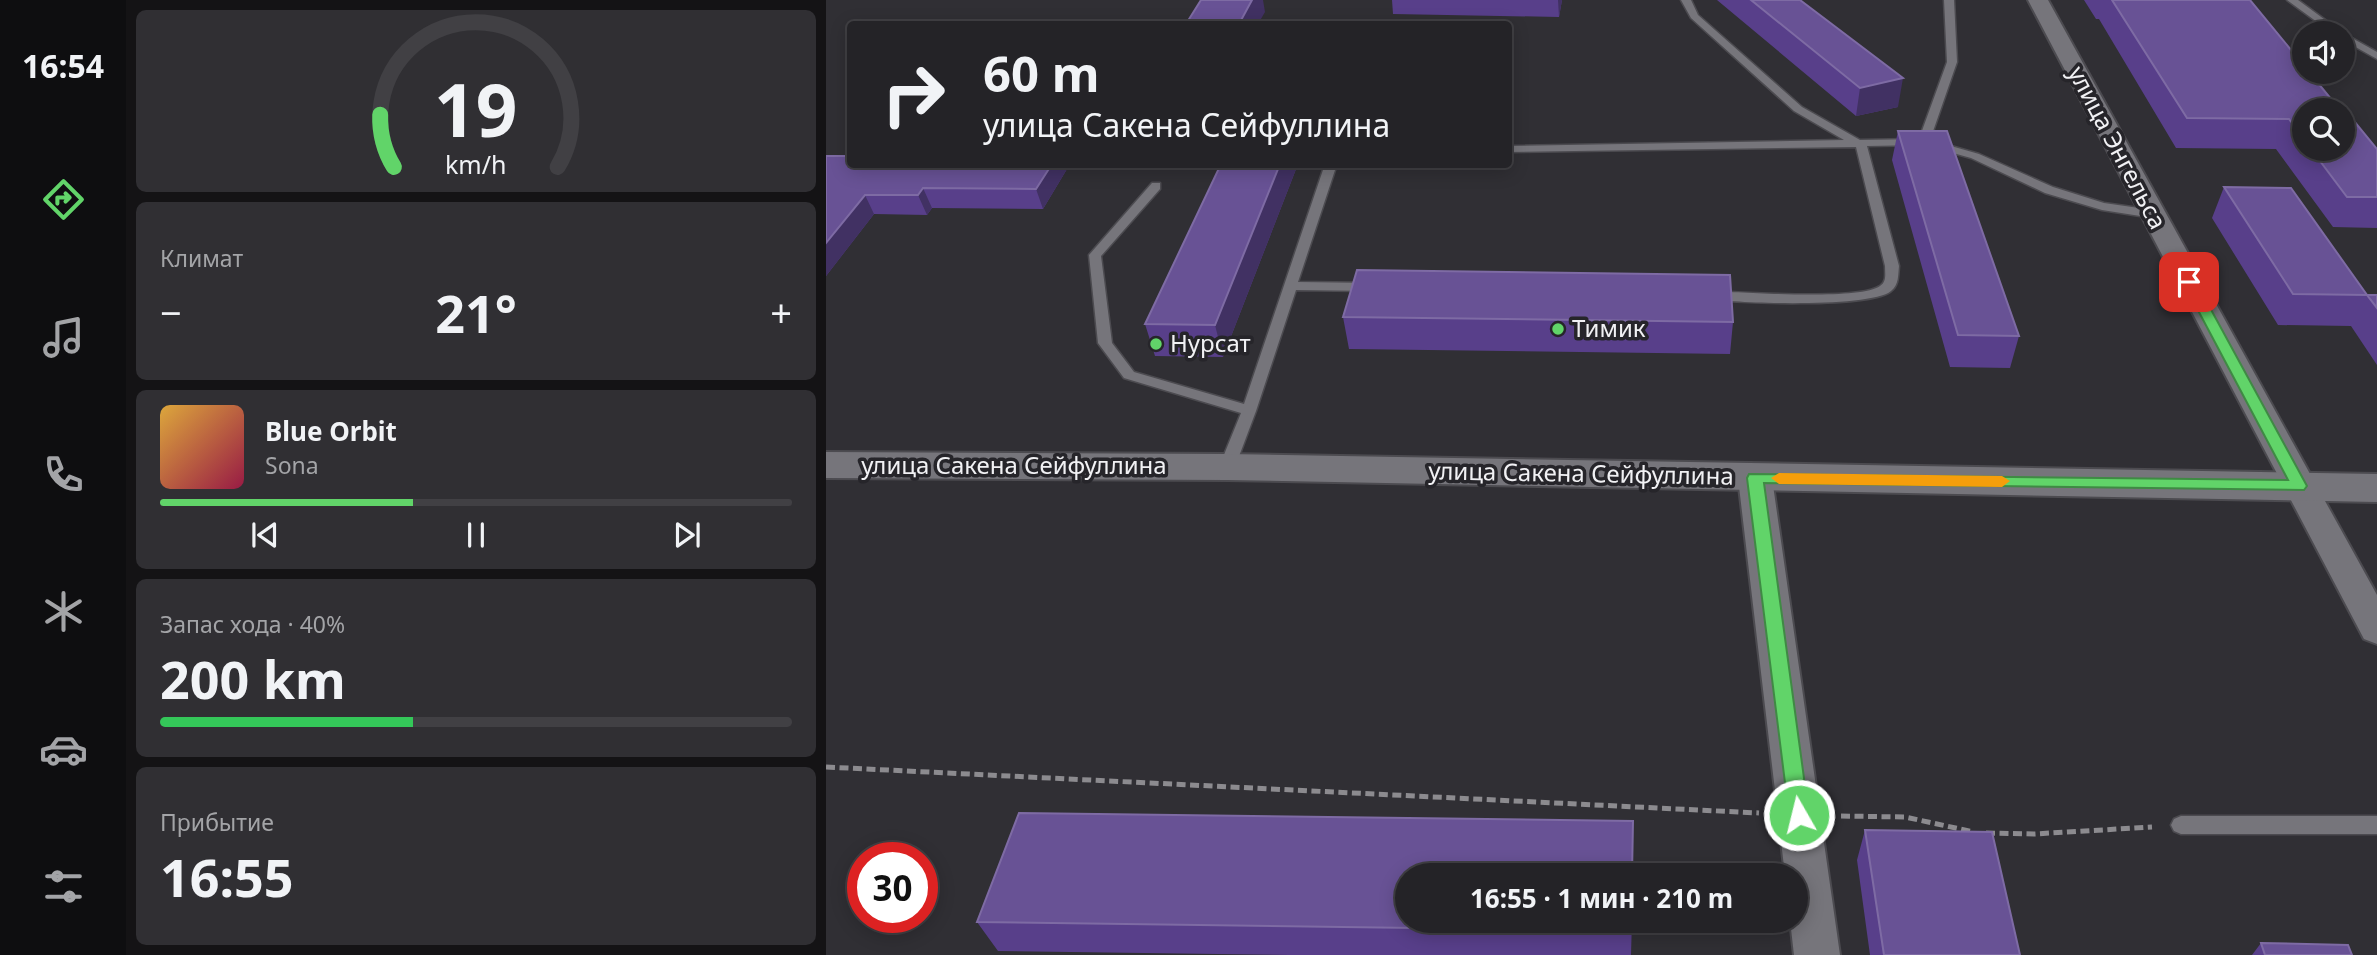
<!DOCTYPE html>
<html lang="ru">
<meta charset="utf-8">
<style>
body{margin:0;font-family:"Noto Sans",sans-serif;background:#302f33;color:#f1f3f6;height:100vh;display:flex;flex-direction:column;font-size:26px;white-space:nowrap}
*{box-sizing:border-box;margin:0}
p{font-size:23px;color:#a3a4a7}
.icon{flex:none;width:38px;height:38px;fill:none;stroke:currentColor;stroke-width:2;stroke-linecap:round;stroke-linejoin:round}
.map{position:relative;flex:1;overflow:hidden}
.panel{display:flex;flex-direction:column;gap:10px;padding:10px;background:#141315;width:700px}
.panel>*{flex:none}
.hud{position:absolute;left:21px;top:21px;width:665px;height:147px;border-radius:7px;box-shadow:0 4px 18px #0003,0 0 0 2px #414044;background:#242327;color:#f1f3f6;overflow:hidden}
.buttons{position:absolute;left:1466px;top:21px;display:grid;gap:14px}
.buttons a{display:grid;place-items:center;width:63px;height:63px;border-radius:50%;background:#242327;box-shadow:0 4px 18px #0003,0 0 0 2px #414044;font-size:35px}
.speed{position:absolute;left:21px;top:842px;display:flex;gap:14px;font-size:35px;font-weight:700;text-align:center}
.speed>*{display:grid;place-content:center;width:91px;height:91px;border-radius:50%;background:#242327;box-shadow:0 4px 18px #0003,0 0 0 2px #414044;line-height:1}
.speed .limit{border:10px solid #d22;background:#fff;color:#111}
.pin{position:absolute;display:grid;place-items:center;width:60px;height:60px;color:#fff;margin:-30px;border-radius:14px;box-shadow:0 4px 10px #0006}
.me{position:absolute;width:77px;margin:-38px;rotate:352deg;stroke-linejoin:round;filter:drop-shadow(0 0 5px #0008)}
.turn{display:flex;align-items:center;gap:24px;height:147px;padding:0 21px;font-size:32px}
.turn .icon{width:91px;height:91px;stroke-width:2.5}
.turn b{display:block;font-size:49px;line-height:60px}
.big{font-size:52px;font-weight:700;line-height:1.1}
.panel .card{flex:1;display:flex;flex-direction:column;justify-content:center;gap:10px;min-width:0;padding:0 24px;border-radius:10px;background:#302f33}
.panel .dial{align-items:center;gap:0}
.dial svg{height:182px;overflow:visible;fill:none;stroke:#414044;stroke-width:7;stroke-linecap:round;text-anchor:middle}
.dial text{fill:#f1f3f6;stroke:none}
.song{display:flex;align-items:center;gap:21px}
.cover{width:84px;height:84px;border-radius:10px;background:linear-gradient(135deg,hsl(40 70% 55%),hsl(340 70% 35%))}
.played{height:7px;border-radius:4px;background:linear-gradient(90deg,#61d469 40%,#414044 40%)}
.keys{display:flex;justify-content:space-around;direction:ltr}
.heat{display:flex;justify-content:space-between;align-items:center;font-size:38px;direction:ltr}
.charge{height:10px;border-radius:5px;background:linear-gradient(90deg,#34c759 40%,#414044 0)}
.trip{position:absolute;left:569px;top:863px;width:413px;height:70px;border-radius:35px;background:#242327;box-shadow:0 4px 18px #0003,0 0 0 2px #414044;font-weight:700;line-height:70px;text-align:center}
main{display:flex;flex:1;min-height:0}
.tabs{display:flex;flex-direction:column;width:126px;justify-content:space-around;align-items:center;background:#0e0e10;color:#a3a4a7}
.tabs .icon{width:49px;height:49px}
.tabs .current{color:#61d469}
.tabs b{font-size:32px;color:#f1f3f6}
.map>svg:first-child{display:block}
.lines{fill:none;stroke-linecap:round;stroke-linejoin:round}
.service-casing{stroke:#4c4b50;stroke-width:3}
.minor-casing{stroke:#4c4b50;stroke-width:4}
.tertiary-casing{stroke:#4c4b50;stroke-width:4}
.path{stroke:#8c8b8f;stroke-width:5;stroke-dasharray:9 4.5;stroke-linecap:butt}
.service{fill:#76757b;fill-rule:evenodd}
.minor{fill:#76757b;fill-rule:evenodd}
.tertiary{fill:#76757b;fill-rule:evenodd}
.wall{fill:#583f8a;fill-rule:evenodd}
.shaded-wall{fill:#413163}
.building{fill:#685295;stroke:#7e6ba4;stroke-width:2}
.route{fill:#61d469;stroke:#3f8a44;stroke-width:2}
.slow{fill:#f59e0b}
.poi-dot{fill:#61d469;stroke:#26252a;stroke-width:2.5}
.labels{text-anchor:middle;stroke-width:7;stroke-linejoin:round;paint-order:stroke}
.street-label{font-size:24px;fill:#f1f1f4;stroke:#26252a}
.poi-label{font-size:24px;fill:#f1f1f4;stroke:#26252a;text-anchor:start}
</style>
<main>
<nav class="tabs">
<b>16:54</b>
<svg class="icon current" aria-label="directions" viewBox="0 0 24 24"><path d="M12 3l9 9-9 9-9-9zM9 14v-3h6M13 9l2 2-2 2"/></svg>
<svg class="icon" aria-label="music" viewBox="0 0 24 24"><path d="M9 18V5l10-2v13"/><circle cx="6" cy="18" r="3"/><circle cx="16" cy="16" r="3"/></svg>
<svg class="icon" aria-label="phone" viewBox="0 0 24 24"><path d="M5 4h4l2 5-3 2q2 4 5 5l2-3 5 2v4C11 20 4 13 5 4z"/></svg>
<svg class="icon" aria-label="climate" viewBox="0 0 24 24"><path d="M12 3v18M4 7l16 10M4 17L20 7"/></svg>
<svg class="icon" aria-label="car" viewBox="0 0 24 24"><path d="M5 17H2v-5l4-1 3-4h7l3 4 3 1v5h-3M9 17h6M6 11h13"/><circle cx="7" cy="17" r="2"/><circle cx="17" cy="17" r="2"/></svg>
<svg class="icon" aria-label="filters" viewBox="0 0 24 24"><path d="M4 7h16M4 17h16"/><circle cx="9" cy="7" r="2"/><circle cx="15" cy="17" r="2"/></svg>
</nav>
<section class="panel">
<div class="card dial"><svg viewBox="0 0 100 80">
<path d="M14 69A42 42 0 1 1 86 69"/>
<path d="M14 69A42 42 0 0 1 8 46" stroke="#61d469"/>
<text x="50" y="56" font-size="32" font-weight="700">19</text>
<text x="50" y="72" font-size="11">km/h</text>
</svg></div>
<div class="card"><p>Климат</p>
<div class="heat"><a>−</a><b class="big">21°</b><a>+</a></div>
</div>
<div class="card">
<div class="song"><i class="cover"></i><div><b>Blue Orbit</b><p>Sona</p></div></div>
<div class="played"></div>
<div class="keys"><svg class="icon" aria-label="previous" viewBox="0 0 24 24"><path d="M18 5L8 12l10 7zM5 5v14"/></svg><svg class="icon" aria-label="pause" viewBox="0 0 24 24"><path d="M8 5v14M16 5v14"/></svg><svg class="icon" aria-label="next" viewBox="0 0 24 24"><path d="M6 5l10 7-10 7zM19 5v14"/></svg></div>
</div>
<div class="card"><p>Запас хода · 40%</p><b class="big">200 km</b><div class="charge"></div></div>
<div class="card"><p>Прибытие</p><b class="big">16:55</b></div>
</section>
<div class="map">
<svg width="1551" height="955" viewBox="0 0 1551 955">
<rect width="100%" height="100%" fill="#302f34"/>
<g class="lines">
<defs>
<path id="service" d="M 855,0 L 865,0 L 872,15 L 976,107 L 1034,140 L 1093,139 L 1121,62 L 1118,0 L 1128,0 L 1131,62 L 1104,140 L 1153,154 L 1227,187 L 1278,203 L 1327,210 L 1333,214 L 1327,218 L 1276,210 L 1219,193 L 1145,158 L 1098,145 L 1041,146 L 1073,266 C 1072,275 1073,285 1065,291 C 1045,308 907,304 879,298 L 879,292 L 884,291 C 914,292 1033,301 1054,286 C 1061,282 1059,273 1059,266 L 1030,147 L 682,152 L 682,146 L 1018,140 L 968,111 L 865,18 Z
M 1461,0 L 1472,0 L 1517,33 L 1551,52 L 1551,59 L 1517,40 L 1517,33 L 1506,33 Z
M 499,164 L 511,164 L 472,282 L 547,283 L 554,287 L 547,291 L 470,290 L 430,411 L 409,467 L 401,472 L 395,471 L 393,467 L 415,413 L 298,378 L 272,343 L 263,255 L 326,183 L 334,183 L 334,189 L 275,256 L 286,343 L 308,372 L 418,404 Z
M 1355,816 L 1551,816 L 1551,834 L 1355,834 L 1348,831 L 1345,825 L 1348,819 Z"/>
<path id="minor" d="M 1202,0 L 1222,0 L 1551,595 L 1551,644 L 1538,639 Z
M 929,466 L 941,470 L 946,478 L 1014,955 L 968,955 L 964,920 L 970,920 L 970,875 L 959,875 L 912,478 L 917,470 Z"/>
<path id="tertiary" d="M 0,452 L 401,454 L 1551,474 L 1551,502 L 401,480 L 0,478 Z"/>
</defs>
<!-- service casing -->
<use href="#service" class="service-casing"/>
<!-- minor casing -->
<use href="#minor" class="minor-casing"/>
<!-- tertiary casing -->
<use href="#tertiary" class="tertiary-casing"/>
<!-- path -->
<path class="path" d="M 0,767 L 933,813
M 1015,816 L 1079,817 L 1148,832
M 1160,833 L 1208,834 L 1326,827"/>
<!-- service -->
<use href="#service" class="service"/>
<!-- minor -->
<use href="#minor" class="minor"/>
<!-- tertiary -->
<use href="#tertiary" class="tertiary"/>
</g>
<!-- wall -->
<path class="wall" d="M 566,0 L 736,0 L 733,17 L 567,14 Z
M 891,0 L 974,0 L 1072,107 L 1030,116 Z
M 1258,0 L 1424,0 L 1514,110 L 1551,149 L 1551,228 L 1507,227 L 1450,149 L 1350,148 L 1273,19 L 1270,19 ZM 1479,110 L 1517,149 L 1479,149 Z
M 1072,131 L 1193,336 L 1184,368 L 1124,367 L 1066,160 Z
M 0,156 L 24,164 L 244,164 L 217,209 L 106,208 L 101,215 L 48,214 L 0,276 Z
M 395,164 L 472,164 L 397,357 L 329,356 L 319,324 Z
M 1398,187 L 1541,295 L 1551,295 L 1551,365 L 1525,326 L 1452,325 L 1386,218 Z
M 517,317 L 907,322 L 904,354 L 523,349 Z
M 1039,830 L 1194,955 L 1044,955 L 1031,860 Z
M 806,920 L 805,955 L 464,955 L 172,951 L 151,922 Z
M 1435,943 L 1526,955 L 1426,955 Z"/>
<!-- shaded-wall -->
<path class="shaded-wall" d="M 426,0 L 437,0 L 439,12 L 432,24 L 413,24 Z
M 732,0 L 736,0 L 733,17 Z
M 1077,78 L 1072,107 L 1030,116 L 1034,88 Z
M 226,164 L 244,164 L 217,209 L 210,189 Z
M 454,164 L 472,164 L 397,357 L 389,325 Z
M 97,188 L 106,208 L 101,215 L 92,195 Z
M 39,195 L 48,214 L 0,276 L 0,243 Z"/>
<!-- building -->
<path class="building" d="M 375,0 L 426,0 L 413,24 L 360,24 Z
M 925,0 L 974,0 L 1077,78 L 1034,88 Z
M 1286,0 L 1424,0 L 1479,67 L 1479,72 L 1483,72 L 1514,110 L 1519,110 L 1551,149 L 1551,197 L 1521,197 L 1485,149 L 1517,149 L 1517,110 L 1479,110 L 1479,141 L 1463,119 L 1361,118 Z
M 1072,131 L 1121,131 L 1193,336 L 1132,335 Z
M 0,156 L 24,156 L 24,164 L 226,164 L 210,189 L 97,188 L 92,195 L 39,195 L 0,243 Z
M 395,164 L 454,164 L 389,325 L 319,324 Z
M 1398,187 L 1465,188 L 1541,295 L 1467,294 Z
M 531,270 L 904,275 L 907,322 L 517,317 Z
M 1541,295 L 1551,295 L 1551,308 Z
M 193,813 L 807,821 L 806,875 L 581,875 L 581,920 L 806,920 L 806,931 L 151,922 Z
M 1039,830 L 1166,832 L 1194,955 L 1058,955 Z
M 1435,943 L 1522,945 L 1526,955 L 1439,955 Z"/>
<!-- route -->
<path class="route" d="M 1363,278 L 1370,282 L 1481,486 L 1478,490 L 938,483 L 983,815 L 980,821 L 973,824 L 966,821 L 963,815 L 921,478 L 923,474 L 1462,480 L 1357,282 Z"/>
<!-- slow -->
<path class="slow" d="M 953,473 L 1176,476 L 1184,481 L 1176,487 L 953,484 L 945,478 Z"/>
<!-- markers -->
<g class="poi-dot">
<circle cx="732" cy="329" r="7"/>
<circle cx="330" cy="344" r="7"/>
</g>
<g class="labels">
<!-- street labels -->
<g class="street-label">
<text transform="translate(1291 148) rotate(62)" y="8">улица Энгельса</text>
<text x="188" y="474">улица Сакена Сейфуллина</text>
<text transform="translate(755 474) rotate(1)" y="8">улица Сакена Сейфуллина</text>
</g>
<!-- poi labels -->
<g class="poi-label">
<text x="746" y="337">Тимик</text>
<text x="344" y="352">Нурсат</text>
</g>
</g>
</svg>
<div class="buttons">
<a><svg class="icon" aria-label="sound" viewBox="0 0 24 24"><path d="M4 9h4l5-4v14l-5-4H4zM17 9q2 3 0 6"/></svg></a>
<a><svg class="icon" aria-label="search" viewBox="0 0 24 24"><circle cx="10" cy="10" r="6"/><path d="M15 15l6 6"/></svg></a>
</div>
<div class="speed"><div class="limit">30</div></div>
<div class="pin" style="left:1363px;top:282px;background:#d93025"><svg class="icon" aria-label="arrive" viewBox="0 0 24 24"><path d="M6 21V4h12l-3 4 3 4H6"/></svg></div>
<svg class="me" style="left:973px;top:815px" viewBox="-20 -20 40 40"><circle r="17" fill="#61d469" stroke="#fff" stroke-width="3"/><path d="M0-11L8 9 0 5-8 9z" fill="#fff"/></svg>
<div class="trip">16:55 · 1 мин · 210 m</div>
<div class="hud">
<div class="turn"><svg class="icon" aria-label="right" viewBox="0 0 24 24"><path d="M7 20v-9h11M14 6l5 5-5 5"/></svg><div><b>60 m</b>улица Сакена Сейфуллина</div></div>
</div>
</div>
</main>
